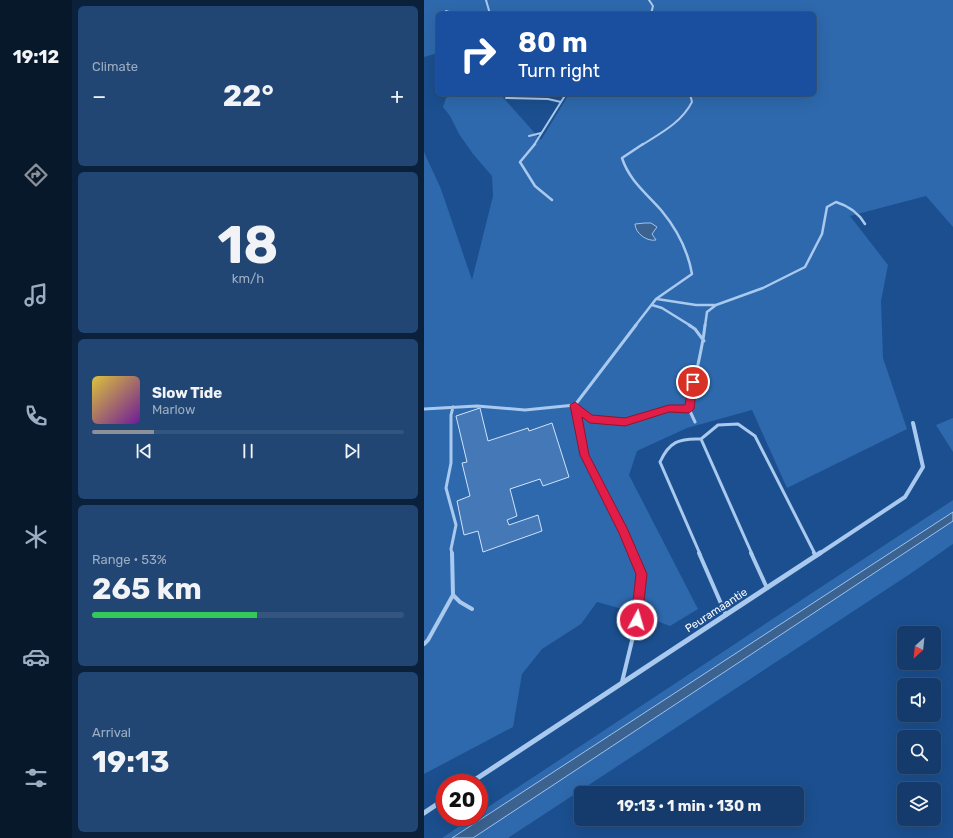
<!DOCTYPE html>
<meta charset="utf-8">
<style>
body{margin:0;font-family:Rubik,sans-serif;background:#214673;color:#f1f3f6;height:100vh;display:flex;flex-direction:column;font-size:15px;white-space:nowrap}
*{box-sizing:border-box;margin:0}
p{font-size:13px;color:#9dadc1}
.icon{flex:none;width:22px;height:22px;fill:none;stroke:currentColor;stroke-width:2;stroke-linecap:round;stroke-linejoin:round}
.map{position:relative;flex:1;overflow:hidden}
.panel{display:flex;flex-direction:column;gap:6px;padding:6px;background:#0b203b;width:352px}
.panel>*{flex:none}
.top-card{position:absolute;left:12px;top:12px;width:380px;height:84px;border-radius:6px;box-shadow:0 4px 16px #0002,0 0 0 1px #33557e;background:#1a4fa0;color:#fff;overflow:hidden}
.needle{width:26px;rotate:207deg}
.fabs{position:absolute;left:473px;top:626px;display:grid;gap:8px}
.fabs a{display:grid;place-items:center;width:44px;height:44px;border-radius:6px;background:#143b6b;box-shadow:0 4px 16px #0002,0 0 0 1px #33557e;font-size:20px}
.speed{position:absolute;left:12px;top:774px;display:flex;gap:8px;font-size:20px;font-weight:700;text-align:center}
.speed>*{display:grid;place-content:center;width:52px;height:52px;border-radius:50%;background:#143b6b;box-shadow:0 4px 16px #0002,0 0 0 1px #33557e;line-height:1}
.speed .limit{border:6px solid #d22;background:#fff;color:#111}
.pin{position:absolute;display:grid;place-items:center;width:34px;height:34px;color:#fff;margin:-17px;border:2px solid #fff;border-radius:50%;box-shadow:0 1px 4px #0007}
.me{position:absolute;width:44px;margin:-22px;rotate:6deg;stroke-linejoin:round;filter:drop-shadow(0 0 3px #0008)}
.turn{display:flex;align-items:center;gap:14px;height:84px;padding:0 16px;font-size:18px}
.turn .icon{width:52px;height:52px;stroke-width:2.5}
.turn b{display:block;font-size:28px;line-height:34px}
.big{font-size:30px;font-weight:700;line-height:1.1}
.panel .card{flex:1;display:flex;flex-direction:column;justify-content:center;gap:6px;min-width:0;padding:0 14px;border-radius:6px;background:#214673}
.panel .dial{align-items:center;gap:0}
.dial b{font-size:52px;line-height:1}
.song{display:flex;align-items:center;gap:12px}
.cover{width:48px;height:48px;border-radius:6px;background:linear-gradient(135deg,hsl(50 70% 55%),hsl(280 70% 35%))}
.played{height:4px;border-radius:2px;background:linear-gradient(90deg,#8c9099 20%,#33557e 20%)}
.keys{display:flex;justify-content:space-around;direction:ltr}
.heat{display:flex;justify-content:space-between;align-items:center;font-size:22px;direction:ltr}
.charge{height:6px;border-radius:3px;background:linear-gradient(90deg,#34c759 53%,#33557e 0)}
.trip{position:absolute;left:150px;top:786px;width:230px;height:40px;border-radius:6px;background:#143b6b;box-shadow:0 4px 16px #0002,0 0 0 1px #33557e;font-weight:700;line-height:40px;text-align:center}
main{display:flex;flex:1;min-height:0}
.dock{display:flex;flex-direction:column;width:72px;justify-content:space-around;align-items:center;background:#08182b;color:#9dadc1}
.dock .icon{width:28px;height:28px}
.dock .active{color:#8c9099}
.dock b{font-size:18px;color:#f1f3f6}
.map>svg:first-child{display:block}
.green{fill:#2e69ad}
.water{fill:#3c6290;stroke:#9cc4f0}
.building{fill:#4478b7;stroke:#cfe3fa}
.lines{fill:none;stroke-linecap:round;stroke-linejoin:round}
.lane-far3{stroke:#a9c9ee;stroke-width:2}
.lane-far2{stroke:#a9c9ee;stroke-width:2.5}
.lane-far1{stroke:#a9c9ee;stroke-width:3}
.lane{stroke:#a9c9ee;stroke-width:4}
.street-far1{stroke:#a9c9ee;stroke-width:4}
.street{stroke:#a9c9ee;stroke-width:5}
.route{fill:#e11d48;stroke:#92132f}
.labels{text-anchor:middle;stroke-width:4;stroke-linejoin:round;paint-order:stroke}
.street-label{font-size:11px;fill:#fff;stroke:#1b4f8f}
</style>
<main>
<nav class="dock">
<b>19:12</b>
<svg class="icon active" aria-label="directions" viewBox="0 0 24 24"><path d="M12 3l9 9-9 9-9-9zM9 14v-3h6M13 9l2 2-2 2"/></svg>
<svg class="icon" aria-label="music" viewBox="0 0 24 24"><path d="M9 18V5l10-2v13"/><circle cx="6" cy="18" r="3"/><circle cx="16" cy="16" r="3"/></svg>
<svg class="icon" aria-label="phone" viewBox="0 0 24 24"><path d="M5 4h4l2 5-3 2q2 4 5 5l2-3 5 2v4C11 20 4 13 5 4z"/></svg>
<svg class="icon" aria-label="climate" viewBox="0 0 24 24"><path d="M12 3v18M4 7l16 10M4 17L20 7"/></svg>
<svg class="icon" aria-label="car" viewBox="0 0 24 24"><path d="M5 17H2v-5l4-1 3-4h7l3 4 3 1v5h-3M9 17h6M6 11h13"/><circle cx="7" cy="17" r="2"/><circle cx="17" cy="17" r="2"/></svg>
<svg class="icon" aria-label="filters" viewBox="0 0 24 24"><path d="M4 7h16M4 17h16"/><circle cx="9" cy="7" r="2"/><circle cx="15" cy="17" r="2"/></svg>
</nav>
<section class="panel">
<div class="card"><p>Climate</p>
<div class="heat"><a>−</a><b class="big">22°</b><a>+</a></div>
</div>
<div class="card dial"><b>18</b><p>km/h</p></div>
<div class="card">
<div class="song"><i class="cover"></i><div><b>Slow Tide</b><p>Marlow</p></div></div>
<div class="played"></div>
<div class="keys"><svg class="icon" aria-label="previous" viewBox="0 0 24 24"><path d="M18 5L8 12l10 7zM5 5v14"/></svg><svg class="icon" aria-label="pause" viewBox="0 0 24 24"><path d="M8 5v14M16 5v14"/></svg><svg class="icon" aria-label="next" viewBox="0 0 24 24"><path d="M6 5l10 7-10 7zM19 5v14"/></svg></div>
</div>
<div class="card"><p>Range · 53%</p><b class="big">265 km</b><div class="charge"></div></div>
<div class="card"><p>Arrival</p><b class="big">19:13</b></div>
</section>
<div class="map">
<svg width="529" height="838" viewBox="0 0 529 838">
<rect width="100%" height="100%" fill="#1b4f8f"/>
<!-- green -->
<path class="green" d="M 0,0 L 529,0 L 529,227 L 502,196 L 426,216 L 464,265 L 457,301 L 459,358 L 483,429 L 363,488 L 328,410 L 263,428 L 213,451 L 205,475 L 274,609 L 246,626 L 209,612 L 173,602 L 157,624 L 118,649 L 98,674 L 89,727 L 0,774 L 0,152 L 17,189 L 48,280 L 69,196 L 68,176 L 49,154 L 35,134 L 26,116 L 19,107 L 22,98 L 27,94 L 76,94 L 117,140 L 145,94 L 390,94 L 390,14 L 14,14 L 14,53 L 0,57 Z
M 529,418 L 529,452 L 512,425 Z
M 529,500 L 529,512 L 28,838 L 18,838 L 49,817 L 55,817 L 55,813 Z
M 529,521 L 529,544 L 486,574 L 84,838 L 49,838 Z"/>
<!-- water -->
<path class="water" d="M 221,223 L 227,223 L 233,227 L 228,234 L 232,240 C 223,242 211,233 211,224 Z
M 529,512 L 529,521 L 49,838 L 28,838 Z"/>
<!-- building -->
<path class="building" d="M 56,408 L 64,441 L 104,428 L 105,431 L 128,423 L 145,477 L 119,486 L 116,479 L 86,489 L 93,516 L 83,520 L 85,525 L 114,515 L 118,531 L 59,552 L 54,531 L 40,535 L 33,501 L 46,496 L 38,463 L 43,462 L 32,416 Z"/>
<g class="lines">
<!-- lane-far3 -->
<path class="lane-far3" d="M 62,0 L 66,14
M 225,0 L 229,6 L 227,14
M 22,11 L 30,14
M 82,98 L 124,99 L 137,102
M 105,136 L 117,133
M 110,145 L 142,94
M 218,145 C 237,133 257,123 268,102 L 266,94"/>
<!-- lane-far2 -->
<path class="lane-far2" d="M 111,144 L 96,162 L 111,186 L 128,200
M 233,299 L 272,305 L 292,305
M 228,305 L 238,308 L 267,326
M 211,326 L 232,299 L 268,274 C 264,251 252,228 237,210 C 222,193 205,180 198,158 L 219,144
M 281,326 L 283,312 L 292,305 L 339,288 L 381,267 L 398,234 L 403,207 L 412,202 C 425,206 434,212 441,224"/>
<!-- lane-far1 -->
<path class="lane-far1" d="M 265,325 L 271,329 L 280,341
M 0,409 L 53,406 L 101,410 L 151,405 L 166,419 L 201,422 L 245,409 L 265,409 C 269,381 278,354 281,325
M 265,409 L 271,422
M 28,554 L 27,549 L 32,525 L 22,488 L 27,463 L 27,415 L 29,407
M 208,554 L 199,531 L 160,455 L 151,405 L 212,325
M 276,554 L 236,462 C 245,442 255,438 277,439
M 328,554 L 277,439 L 294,425 L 314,424 L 331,436 L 391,554"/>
<!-- lane -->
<path class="lane" d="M 28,553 L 29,595 L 36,602 L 48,609
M 275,553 L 302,615
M 327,553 L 343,588
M 390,553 L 392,556
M 0,644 L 4,640 L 29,595
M 198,682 L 213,620 L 217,574 L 208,553"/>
<!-- street-far1 -->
<path class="street-far1" d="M 395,554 L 481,497 L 499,467 L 489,423"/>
<!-- street -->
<path class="street" d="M 46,783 L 396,553
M 0,813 L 21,799"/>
</g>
<!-- route -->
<path class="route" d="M 269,378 L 273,382 L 270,409 L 265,413 L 245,412 L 201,426 L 166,423 L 158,417 L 165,455 L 203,528 L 223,574 L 218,620 L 217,624 L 213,626 L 209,624 L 207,620 L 212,574 L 195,533 L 156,455 L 146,405 L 151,402 L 168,415 L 201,418 L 245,405 L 261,405 L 265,382 Z"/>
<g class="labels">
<!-- street labels -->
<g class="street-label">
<text transform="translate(292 610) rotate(-33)" y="4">Peuramaantie</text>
</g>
</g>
</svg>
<div class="fabs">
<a><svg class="needle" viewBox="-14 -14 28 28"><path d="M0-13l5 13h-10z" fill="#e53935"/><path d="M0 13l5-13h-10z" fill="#9dadc1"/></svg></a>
<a><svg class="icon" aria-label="sound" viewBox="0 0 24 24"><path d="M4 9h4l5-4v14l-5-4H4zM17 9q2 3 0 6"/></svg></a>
<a><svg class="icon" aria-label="search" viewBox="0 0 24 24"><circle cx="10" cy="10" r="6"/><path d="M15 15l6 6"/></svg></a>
<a><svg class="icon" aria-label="layers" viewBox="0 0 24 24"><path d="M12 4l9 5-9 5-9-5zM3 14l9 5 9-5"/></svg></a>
</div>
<div class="speed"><div class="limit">20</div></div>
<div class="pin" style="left:269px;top:382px;background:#d93025"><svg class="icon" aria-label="arrive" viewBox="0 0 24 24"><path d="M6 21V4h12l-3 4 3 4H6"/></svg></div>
<svg class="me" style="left:213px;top:620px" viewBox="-20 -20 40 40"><circle r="17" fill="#e11d48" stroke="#fff" stroke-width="3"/><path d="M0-11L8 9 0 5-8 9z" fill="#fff"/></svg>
<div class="trip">19:13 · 1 min · 130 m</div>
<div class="top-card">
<div class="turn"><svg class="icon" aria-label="right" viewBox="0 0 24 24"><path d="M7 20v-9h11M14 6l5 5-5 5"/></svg><div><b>80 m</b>Turn right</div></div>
</div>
</div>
</main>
